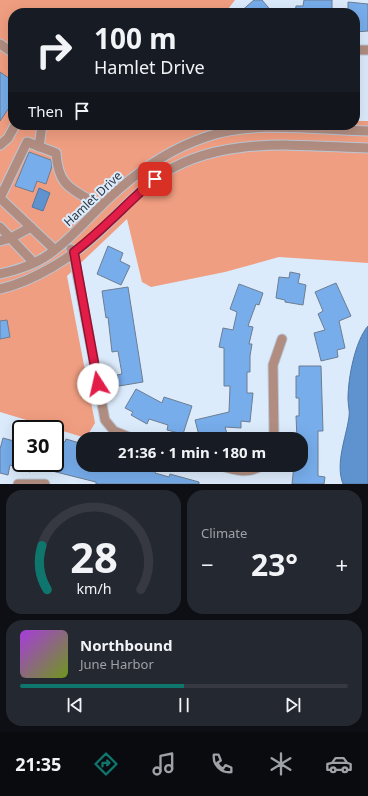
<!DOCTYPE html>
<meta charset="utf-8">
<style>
body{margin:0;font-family:"Noto Sans",sans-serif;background:#242831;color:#f1f3f6;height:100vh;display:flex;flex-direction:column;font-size:15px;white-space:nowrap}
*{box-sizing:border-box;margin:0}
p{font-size:13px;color:#9ea1a6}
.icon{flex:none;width:22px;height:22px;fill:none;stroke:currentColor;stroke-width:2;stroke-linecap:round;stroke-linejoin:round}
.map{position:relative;height:484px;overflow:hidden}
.side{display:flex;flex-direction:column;gap:6px;padding:6px;background:#0d0f14;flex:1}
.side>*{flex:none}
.banner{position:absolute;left:8px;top:8px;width:352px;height:122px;border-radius:16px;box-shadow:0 4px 16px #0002;background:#171b24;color:#f1f3f6;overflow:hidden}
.speed{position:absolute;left:12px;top:420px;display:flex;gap:8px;font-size:20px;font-weight:700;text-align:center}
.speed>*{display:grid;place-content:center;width:52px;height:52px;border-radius:50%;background:#171b24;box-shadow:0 4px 16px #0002;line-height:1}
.speed .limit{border:2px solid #111;border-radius:6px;background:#fff;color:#111}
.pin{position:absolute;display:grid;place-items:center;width:34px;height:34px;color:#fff;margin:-17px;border-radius:8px;box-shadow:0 2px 6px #0006}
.me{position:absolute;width:44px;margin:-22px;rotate:350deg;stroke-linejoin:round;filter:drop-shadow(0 0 3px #0008)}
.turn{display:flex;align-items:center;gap:14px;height:84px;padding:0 20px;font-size:18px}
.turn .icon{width:52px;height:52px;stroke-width:2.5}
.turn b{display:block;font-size:28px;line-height:34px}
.then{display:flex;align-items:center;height:38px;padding:0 20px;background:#0003;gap:8px;font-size:15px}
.big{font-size:30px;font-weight:700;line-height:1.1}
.side .card{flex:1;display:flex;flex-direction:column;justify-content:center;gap:6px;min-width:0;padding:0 14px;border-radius:16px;background:#242831}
.side .dial{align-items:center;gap:0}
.dial svg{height:104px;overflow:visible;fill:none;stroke:#363941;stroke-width:7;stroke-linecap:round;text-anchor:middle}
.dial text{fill:#f1f3f6;stroke:none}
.song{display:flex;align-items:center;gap:12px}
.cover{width:48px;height:48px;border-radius:6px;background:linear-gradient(135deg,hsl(280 70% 55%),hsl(80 70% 35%))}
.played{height:4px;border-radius:2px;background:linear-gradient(90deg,#0f766e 50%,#363941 50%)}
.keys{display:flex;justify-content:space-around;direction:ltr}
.heat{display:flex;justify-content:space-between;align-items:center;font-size:22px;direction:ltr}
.side .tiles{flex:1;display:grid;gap:6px;grid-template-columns:1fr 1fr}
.card:last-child{grid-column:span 2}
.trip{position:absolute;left:76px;top:432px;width:232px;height:40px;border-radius:16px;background:#171b24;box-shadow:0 4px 16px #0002;font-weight:700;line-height:40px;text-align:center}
.dock{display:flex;height:64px;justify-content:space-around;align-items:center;background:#090b0e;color:#9ea1a6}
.dock .icon{width:28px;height:28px}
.dock .active{color:#0f766e}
.dock b{font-size:18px;color:#f1f3f6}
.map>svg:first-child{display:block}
.green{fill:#f09e81}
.water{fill:#5e93cf;stroke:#5077a4}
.building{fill:#77adeb;stroke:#6d7d91}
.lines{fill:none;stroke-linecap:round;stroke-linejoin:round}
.minor-casing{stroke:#b9c7d6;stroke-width:11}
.minor{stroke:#b18d81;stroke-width:9}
.route-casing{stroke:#92132f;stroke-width:10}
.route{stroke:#e11d48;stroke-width:7}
.labels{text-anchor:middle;stroke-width:4;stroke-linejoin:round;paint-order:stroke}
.street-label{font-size:12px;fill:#2e363e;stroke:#dcebfc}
</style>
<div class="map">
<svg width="368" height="484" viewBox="0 0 368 484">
<rect width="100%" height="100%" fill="#dcebfc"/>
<!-- green -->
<path class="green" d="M 0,0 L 235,0 L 225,13 L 13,13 L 13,125 L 355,125 L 355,121 L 368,121 L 368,263 L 279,257 L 225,272 L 151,287 L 142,282 L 127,219 L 67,276 L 95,423 L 86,438 L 0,412 Z"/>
<!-- water -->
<path class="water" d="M 39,188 L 50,193 L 43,211 L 32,207 Z
M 368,326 L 368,484 L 343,484 C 335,463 346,438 349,417 C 350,411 348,405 348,399 C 348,378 355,341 368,326 Z"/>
<!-- building -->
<path class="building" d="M 254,0 L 262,0 L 273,13 L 239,13 Z
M 304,0 L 332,0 L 332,13 L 295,13 L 296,6 L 303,6 Z
M 348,2 L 368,4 L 368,31 L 355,32 L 355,13 L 348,13 Z
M 0,72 L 13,81 L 13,111 L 9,108 L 0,121 Z
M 29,152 L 51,160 L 52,166 L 46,184 L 37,181 L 33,192 L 15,186 Z
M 108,246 L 123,253 L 120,261 L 130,266 L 121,285 L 97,274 Z
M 290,272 L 300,274 L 298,283 L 306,285 L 303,305 L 285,302 L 285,300 L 276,298 L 279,277 L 289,278 Z
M 336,283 L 351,316 L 339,321 L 345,348 L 337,350 L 338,357 L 321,361 L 314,333 L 325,330 L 318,314 L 323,311 L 315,292 Z
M 239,284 L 263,293 L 259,305 L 256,304 L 248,326 L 253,327 L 249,344 L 252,344 L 250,356 L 250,372 L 247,372 L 247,393 L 253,393 L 250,422 L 241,421 L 241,428 L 225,427 L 228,437 L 218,439 L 200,439 L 195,420 L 229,412 L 230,386 L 224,386 L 224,348 L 219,347 L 223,328 L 233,330 L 237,312 L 230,309 Z
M 128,287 L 143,382 L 119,386 L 117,375 L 122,374 L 118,351 L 112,352 L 108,317 L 106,318 L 102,291 Z
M 7,320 L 10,337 L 0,339 L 0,321 Z
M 299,366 L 321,366 L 323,431 L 318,431 L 318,476 L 325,477 L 324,484 L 292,484 L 294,465 L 301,465 L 301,439 L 297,439 L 296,416 L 299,416 L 299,398 L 296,398 L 296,376 L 299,376 Z
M 136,389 L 162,403 L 164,397 L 192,406 L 183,434 L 167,430 L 168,425 L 149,419 L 147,424 L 131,415 L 133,412 L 125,408 Z
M 3,438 L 21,443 L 21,463 L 55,463 L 55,439 L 65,442 L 66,439 L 83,444 L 83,465 L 136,465 L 156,471 L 155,473 L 169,477 L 170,474 L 199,482 L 199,484 L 96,484 L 96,482 L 32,466 L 30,472 L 10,465 L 8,475 L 0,473 L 0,449 Z"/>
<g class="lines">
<defs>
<path id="minor" d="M 0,44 L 13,53
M 355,50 L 368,50
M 0,145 L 8,138 L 14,127
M 39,147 L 42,125
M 0,227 L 34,263
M 0,241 L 11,238 L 31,227
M 71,249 L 73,252 L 105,420 L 114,431 L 134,439
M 55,250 L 0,198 L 27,142 L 56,153 C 58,181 66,187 90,200
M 0,274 C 16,270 31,266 45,257 C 73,239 93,211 118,190 C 144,167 173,148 206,137 C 252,120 319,130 368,131
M 0,289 C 34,281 71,258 97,234 C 116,216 133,196 154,180 C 214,134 297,146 368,148
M 274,439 L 273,365 L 282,339
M 218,465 C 234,470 248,475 263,465
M 18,484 L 45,484"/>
</defs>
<!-- minor casing -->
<use href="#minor" class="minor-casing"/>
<!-- minor -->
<use href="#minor" class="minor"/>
</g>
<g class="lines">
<defs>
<path id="route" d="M 98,384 L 74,252 C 103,230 127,203 155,179"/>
</defs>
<!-- route casing -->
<use href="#route" class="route-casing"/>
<!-- route -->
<use href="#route" class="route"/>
</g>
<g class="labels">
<!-- street labels -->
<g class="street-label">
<text transform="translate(93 199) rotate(-43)" y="4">Hamlet Drive</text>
</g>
</g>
</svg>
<div class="speed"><div class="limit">30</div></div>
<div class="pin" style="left:155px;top:179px;background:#d93025"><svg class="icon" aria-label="arrive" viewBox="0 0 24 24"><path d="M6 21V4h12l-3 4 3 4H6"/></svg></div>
<svg class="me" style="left:98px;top:384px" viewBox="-20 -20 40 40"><circle r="19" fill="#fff"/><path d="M0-13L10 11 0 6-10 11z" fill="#e11d48"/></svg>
<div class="trip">21:36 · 1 min · 180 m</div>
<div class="banner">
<div class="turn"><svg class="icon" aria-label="right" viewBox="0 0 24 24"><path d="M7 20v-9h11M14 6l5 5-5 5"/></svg><div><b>100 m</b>Hamlet Drive</div></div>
<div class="then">Then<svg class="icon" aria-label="arrive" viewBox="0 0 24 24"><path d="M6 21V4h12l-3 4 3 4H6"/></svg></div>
</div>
</div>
<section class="side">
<div class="tiles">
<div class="card dial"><svg viewBox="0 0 100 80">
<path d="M14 69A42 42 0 1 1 86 69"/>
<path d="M14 69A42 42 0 0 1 10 35" stroke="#0f766e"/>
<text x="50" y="56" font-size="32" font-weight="700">28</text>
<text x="50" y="72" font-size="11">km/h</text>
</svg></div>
<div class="card"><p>Climate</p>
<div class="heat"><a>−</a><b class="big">23°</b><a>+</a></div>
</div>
<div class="card">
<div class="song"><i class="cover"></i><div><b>Northbound</b><p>June Harbor</p></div></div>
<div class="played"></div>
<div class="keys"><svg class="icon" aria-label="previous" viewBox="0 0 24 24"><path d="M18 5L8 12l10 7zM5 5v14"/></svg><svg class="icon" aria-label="pause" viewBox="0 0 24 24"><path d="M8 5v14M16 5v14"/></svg><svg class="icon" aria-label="next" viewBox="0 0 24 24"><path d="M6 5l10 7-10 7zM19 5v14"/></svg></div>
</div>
</div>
</section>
<nav class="dock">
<b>21:35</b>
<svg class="icon active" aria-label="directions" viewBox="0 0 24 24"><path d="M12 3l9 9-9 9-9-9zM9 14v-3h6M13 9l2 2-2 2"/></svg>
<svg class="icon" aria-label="music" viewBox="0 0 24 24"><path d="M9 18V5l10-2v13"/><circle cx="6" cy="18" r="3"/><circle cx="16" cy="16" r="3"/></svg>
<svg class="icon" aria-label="phone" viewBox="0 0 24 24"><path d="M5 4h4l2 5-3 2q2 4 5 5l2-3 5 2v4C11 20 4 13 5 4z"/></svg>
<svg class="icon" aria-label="climate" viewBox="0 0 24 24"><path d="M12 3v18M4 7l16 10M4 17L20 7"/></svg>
<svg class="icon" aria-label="car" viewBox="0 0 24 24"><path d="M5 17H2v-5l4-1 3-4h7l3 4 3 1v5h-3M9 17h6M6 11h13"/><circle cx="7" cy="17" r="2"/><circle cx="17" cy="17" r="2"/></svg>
</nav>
